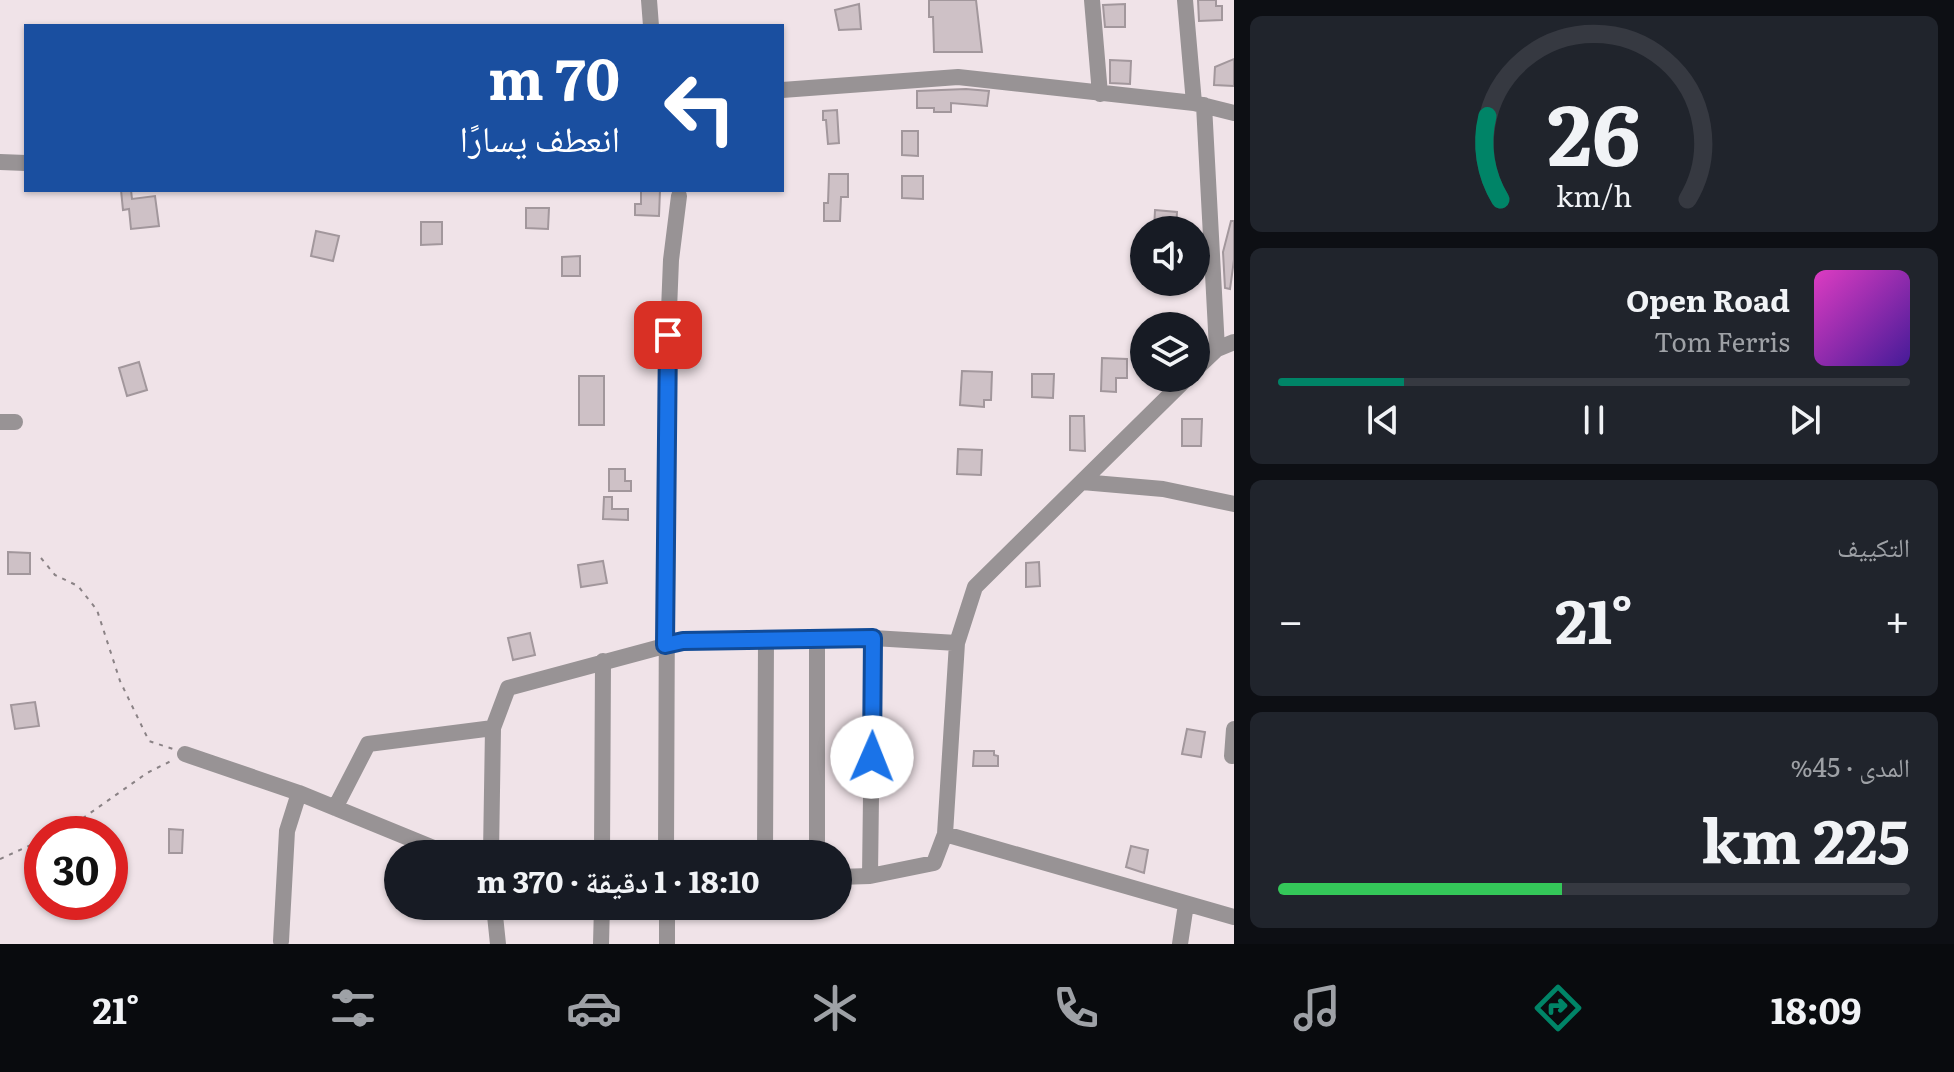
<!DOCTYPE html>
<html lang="ar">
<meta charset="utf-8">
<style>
body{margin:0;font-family:Literata,"Noto Naskh Arabic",serif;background:#20242c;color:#f1f3f6;direction:rtl;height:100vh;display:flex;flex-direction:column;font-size:30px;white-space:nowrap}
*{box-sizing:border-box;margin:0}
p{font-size:26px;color:#9ea1a6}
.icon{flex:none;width:44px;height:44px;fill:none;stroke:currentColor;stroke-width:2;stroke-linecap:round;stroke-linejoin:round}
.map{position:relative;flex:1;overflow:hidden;direction:ltr}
.side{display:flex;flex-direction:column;gap:16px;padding:16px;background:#0d0f14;width:720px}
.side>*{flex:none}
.hud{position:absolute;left:24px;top:24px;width:760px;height:168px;border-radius:0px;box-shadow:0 2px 6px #0004;direction:rtl;background:#1a4fa0;color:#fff;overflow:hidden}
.fabs{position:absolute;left:1130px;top:216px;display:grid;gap:16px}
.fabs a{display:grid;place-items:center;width:80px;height:80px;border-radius:50%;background:#171b24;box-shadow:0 2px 6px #0004;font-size:40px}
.speed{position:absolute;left:24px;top:816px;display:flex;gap:16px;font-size:40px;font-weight:700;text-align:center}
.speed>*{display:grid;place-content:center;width:104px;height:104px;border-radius:50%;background:#171b24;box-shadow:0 2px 6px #0004;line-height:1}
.speed .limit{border:12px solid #d22;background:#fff;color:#111}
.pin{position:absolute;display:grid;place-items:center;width:68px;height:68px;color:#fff;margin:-34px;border-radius:16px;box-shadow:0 4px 12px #0006}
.me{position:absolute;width:88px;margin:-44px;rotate:1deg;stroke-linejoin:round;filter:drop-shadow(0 0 6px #0008)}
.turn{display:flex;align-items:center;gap:28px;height:168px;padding:0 32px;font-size:36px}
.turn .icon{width:104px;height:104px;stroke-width:2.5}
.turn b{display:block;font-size:56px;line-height:68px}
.big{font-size:60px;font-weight:700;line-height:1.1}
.side .widget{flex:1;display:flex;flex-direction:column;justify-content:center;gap:12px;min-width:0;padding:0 28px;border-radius:12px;background:#20242c}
.side .dial{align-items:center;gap:0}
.dial svg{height:208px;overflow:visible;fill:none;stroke:#363941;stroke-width:7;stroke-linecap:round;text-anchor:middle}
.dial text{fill:#f1f3f6;stroke:none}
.song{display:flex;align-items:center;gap:24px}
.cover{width:96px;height:96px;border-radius:12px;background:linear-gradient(135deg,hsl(310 70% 55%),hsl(260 70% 35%))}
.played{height:8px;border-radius:4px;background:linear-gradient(90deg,#008467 20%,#363941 20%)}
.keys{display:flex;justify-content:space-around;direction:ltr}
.heat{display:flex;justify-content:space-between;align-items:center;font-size:44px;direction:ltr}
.charge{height:12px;border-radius:6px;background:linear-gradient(90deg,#34c759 45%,#363941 0)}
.trip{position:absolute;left:384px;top:840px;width:468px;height:80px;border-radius:40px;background:#171b24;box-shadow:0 2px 6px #0004;font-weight:700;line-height:80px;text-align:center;direction:rtl}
.menu{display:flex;height:128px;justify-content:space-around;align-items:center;background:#090b0e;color:#9ea1a6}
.menu .icon{width:56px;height:56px}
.menu .current{color:#008467}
.menu b{font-size:36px;color:#f1f3f6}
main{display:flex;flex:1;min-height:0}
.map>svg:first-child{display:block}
.building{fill:#cec1c6;stroke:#a2979c;stroke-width:2}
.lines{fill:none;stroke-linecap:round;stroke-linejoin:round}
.path{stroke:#8a8285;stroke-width:2;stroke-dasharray:4 6;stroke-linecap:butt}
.minor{stroke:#989395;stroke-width:16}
.route-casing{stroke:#114b97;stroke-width:20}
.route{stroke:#1a73e8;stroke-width:14}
</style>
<main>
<section class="side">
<div class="widget dial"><svg viewBox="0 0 100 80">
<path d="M14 69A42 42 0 1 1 86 69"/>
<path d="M14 69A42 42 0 0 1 9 37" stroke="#008467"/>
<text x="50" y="56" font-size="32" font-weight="700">26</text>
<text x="50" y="72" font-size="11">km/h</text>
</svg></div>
<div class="widget">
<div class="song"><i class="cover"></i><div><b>Open Road</b><p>Tom Ferris</p></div></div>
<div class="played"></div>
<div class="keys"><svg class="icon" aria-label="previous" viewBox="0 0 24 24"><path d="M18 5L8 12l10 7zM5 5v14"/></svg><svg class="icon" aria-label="pause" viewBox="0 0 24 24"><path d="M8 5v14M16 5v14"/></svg><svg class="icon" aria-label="next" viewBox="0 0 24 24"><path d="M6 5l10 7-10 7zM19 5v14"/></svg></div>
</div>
<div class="widget"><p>التكييف</p>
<div class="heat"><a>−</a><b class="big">21°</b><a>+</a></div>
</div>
<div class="widget"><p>المدى · 45%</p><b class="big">225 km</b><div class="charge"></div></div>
</section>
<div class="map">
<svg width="1234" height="944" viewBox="0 0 1234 944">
<rect width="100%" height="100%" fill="#f0e3e8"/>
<!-- building -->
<path class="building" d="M 929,0 L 976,0 L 982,52 L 934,52 L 933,17 L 929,17 Z
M 1198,0 L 1216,0 L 1216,6 L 1222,6 L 1222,20 L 1199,21 Z
M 859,4 L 861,29 L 839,30 L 835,10 Z
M 1125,4 L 1125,27 L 1105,27 L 1103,5 Z
M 1234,59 L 1234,86 L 1214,85 L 1215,67 Z
M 1110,60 L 1131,61 L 1130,84 L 1110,83 Z
M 966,89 L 989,91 L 987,106 L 951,103 L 951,112 L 934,112 L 934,108 L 917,108 L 917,91 Z
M 837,110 L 839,143 L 828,144 L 826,120 L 823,120 L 823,111 Z
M 902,131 L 918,131 L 918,156 L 902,155 Z
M 829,174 L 848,174 L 848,197 L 841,197 L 840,221 L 824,221 L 824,203 L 828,203 Z
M 902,176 L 923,176 L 923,199 L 902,198 Z
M 121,190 L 131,190 L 132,199 L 155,196 L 159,226 L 131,229 L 129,209 L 123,210 Z
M 641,190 L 660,190 L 659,216 L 635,215 L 635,204 L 641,204 Z
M 526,208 L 549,208 L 548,229 L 526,228 Z
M 1155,210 L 1177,212 L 1176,230 L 1154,230 Z
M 1231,221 L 1234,221 L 1234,260 L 1230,289 L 1225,288 L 1223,252 Z
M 421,222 L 442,222 L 442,244 L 421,245 Z
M 316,231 L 339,236 L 333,261 L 311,256 Z
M 580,256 L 580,276 L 562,276 L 562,257 Z
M 1102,358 L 1127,359 L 1127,378 L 1116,378 L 1116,392 L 1101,391 Z
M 139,362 L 147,390 L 127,396 L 119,368 Z
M 962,371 L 992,372 L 991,400 L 984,400 L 984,407 L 960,405 Z
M 1032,374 L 1054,374 L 1053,398 L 1032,397 Z
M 579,376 L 604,376 L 604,425 L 579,425 Z
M 1070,416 L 1084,416 L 1085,451 L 1070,450 Z
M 1182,419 L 1202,419 L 1201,446 L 1182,446 Z
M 958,449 L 982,450 L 981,475 L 957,474 Z
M 609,469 L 625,469 L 625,481 L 631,481 L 631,491 L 609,491 Z
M 604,497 L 612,497 L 612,509 L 628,509 L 628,520 L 603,519 Z
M 8,552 L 30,553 L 30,574 L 8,574 Z
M 603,561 L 607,583 L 581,587 L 578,565 Z
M 1039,562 L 1040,586 L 1026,587 L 1026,563 Z
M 530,633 L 535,655 L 513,660 L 508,638 Z
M 35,702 L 39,726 L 15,729 L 11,705 Z
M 1187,729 L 1205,732 L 1201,757 L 1182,754 Z
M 974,751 L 994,751 L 994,755 L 998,756 L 998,766 L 973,766 Z
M 169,829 L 183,830 L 182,853 L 169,853 Z
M 1131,846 L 1148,850 L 1144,873 L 1126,867 Z"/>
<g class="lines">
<!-- path -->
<path class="path" d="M 41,558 L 55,575 L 78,586 L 97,610 L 120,681 L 149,741 L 173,749
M 57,834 L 69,828 L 147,773 L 173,760
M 0,859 L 42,840"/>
<!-- minor -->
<path class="minor" d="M 649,0 L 651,26
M 1092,0 L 1100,94
M 1185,0 L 1194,103
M 782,90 L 958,77 L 1194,103 L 1234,113
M 1204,105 L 1217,349
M 0,162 L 26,163
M 1196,369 L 1217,349 L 1234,342
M 0,422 L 15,422
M 1082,482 L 1163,489 L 1234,504
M 817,639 L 817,854
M 185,754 L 299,793 L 448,854
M 1232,756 L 1234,729
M 335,808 L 368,744 L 493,728
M 945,834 L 1234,917
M 491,854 L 493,728 L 508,688 L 683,641 L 873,638 L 957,643
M 602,854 L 603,661
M 666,854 L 668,335 L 671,260 L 679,196
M 765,854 L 766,640
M 870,876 L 873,638
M 838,877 L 870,876 L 934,863 L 945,834 L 957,643 L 975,587 L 1187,378
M 494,906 L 498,944
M 667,906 L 667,944
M 281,941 L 287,831 L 299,793
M 601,944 L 602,906
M 1180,944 L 1186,904"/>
</g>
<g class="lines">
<defs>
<path id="route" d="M 668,335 L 665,645 L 683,641 L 873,638 L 872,757"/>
</defs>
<!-- route casing -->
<use href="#route" class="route-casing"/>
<!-- route -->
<use href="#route" class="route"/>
</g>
</svg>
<div class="fabs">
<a><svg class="icon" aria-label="sound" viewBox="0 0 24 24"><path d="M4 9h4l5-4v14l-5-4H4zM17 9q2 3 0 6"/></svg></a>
<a><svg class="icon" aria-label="layers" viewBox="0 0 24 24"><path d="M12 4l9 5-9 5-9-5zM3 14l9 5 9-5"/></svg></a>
</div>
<div class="speed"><div class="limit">30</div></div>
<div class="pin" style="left:668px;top:335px;background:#d93025"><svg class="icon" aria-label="arrive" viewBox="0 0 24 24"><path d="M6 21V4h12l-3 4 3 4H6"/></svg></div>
<svg class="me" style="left:872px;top:757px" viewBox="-20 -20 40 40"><circle r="19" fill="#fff"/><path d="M0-13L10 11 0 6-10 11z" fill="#1a73e8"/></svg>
<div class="trip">18:10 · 1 دقيقة · 370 m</div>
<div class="hud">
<div class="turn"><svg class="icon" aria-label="left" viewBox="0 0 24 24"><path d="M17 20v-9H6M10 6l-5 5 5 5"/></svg><div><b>70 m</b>انعطف يسارًا</div></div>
</div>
</div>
</main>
<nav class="menu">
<b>18:09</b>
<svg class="icon current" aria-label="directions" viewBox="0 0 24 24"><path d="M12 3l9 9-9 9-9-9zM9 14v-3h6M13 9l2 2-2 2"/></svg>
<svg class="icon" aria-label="music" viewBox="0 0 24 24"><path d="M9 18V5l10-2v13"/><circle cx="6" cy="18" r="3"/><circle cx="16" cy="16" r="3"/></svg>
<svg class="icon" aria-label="phone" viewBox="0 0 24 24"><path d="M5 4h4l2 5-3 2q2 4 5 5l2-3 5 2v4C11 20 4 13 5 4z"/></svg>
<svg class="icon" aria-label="climate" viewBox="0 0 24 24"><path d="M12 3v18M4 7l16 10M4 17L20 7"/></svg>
<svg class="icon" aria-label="car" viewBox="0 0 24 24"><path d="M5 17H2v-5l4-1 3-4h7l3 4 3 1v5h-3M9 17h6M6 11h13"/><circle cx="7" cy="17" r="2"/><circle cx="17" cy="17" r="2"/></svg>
<svg class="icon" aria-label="filters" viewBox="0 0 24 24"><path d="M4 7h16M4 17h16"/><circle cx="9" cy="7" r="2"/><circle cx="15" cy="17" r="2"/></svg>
<b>21°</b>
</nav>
